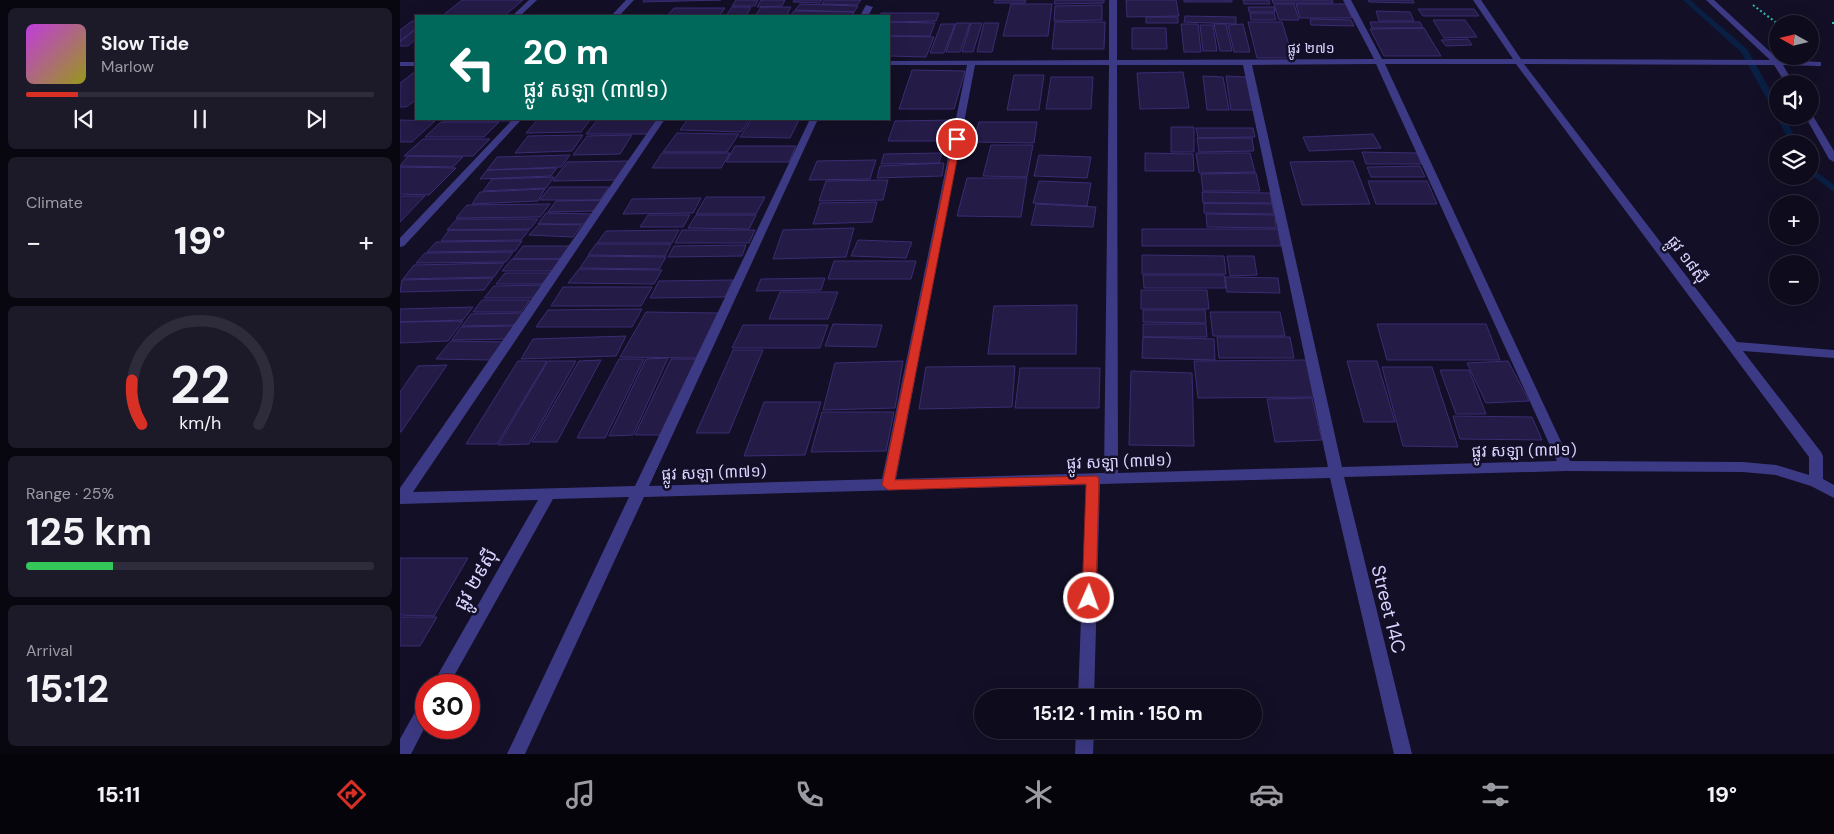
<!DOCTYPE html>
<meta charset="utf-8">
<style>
body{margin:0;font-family:"DM Sans","Noto Sans Khmer",sans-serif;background:#1c1929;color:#f1f3f6;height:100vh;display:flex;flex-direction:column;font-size:19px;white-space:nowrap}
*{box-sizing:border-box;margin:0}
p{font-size:16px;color:#9b9ba3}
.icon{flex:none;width:28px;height:28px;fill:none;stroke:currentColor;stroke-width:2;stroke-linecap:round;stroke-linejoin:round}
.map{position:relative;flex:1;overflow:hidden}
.details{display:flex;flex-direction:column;gap:8px;padding:8px;background:#08060f;width:400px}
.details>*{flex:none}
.top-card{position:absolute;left:15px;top:15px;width:475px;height:105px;border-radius:0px;box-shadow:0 5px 20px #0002,0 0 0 1px #2e2b3b;background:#00695c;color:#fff;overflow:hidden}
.needle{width:32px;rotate:278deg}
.controls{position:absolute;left:1369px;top:15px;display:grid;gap:10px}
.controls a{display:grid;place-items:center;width:50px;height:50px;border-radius:50%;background:#0e0b1c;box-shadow:0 5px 20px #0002,0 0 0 1px #2e2b3b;font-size:25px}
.speed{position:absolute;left:15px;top:674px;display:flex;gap:10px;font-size:25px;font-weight:700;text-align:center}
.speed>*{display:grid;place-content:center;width:65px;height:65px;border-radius:50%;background:#0e0b1c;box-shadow:0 5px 20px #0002,0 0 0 1px #2e2b3b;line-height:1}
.speed .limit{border:8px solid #d22;background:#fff;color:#111}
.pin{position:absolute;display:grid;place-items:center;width:42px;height:42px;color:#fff;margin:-21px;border:2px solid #fff;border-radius:50%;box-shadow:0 1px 5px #0007}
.me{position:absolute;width:55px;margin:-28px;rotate:2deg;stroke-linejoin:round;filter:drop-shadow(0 0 4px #0008)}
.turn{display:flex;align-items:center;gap:18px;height:105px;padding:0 25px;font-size:22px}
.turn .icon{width:65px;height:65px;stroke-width:2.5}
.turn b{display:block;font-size:35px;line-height:42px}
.big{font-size:38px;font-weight:700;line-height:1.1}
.details .widget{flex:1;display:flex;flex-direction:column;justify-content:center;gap:8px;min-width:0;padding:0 18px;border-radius:8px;background:#1c1929}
.details .dial{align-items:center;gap:0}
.dial svg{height:130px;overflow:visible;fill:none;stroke:#2e2b3b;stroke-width:7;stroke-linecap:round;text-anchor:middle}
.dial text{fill:#f1f3f6;stroke:none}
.song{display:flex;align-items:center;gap:15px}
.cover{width:60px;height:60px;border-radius:8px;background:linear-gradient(135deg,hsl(290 70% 55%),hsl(60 70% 35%))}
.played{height:5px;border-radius:2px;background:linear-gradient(90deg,#d93025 15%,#2e2b3b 15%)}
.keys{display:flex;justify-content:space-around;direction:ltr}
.heat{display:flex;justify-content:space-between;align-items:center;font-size:28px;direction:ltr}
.charge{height:8px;border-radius:4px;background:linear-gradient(90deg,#34c759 25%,#2e2b3b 0)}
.trip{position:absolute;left:574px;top:689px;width:288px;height:50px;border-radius:25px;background:#0e0b1c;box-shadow:0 5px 20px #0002,0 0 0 1px #2e2b3b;font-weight:700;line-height:50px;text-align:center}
.tabs{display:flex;height:80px;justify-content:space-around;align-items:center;background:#06040b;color:#9b9ba3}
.tabs .icon{width:35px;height:35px}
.tabs .current{color:#d93025}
.tabs b{font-size:22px;color:#f1f3f6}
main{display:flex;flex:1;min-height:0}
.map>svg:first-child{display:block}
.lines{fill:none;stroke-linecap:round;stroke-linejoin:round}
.stream{fill:#0a1f44;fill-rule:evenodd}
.building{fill:#241b47;stroke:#3b2d73}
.path{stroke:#2fb8b0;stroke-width:2;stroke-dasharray:2 2.5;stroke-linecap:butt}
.minor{fill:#3d3a85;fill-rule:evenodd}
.route{fill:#d93025;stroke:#8d1f18}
.labels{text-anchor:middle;stroke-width:5;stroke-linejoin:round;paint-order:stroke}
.far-street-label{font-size:14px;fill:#d9d4ff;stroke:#130f26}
.street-label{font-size:16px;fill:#d9d4ff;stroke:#130f26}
.near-street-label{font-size:19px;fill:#d9d4ff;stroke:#130f26}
</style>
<main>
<section class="details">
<div class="widget">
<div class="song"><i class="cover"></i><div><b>Slow Tide</b><p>Marlow</p></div></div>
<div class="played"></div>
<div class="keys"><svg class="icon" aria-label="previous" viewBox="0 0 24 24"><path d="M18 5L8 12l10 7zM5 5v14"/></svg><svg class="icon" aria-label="pause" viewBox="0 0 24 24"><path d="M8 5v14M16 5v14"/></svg><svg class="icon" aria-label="next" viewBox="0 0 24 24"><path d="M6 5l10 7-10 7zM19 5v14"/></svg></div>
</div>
<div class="widget"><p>Climate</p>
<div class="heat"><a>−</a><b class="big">19°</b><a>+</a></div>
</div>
<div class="widget dial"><svg viewBox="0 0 100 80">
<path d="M14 69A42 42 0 1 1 86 69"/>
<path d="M14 69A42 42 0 0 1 8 42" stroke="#d93025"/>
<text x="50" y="56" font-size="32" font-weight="700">22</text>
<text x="50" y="72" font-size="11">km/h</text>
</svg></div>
<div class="widget"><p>Range · 25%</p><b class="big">125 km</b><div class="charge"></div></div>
<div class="widget"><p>Arrival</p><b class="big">15:12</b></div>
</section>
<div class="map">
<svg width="1434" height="754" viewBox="0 0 1434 754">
<rect width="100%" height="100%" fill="#130f26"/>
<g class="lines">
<!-- stream -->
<path class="stream" d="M 1283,0 L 1290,0 L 1347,49 L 1378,104 L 1378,116 L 1384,116 L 1399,144 L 1391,144 L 1376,116 L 1377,114 L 1374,112 L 1341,52 Z
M 1410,167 L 1434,185 L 1434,192 L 1410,174 Z"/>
</g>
<!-- building -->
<path class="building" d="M 62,0 L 123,0 L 104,16 L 42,16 Z
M 244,0 L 321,0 L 243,2 Z
M 336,0 L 358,0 L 355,6 L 332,6 Z
M 361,0 L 385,0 L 382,6 L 357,7 Z
M 394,0 L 422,0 L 420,3 L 393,2 Z
M 424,0 L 461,0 L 457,5 L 422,4 Z
M 595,0 L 626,0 L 625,3 L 594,3 Z
M 655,0 L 704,0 L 704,3 L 654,4 Z
M 726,0 L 776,0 L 779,16 L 727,17 Z
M 784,0 L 832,0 L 832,2 L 784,2 Z
M 843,0 L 869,0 L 870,4 L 844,4 Z
M 872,0 L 932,0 L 933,3 L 873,3 Z
M 968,0 L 1013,0 L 1014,3 L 969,2 Z
M 400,4 L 458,6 L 454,12 L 395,10 Z
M 611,4 L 652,4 L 648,36 L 603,36 Z
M 874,4 L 894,4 L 899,20 L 879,20 Z
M 896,4 L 946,4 L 952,18 L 900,18 Z
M 702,5 L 702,20 L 654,21 L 655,6 Z
M 332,7 L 351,7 L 346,16 L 326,16 Z
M 361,7 L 391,7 L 386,16 L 355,16 Z
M 848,7 L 874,7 L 875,12 L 849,12 Z
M 274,8 L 325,8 L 319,16 L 267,16 Z
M 1018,9 L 1074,9 L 1079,16 L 1023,16 Z
M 394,11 L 454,12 L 452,16 L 390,16 Z
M 976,11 L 1010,12 L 1014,21 L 979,21 Z
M 481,13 L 539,13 L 536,21 L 489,22 L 489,16 L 480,16 Z
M 850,13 L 874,13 L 876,20 L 851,20 Z
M 785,16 L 836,17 L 836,24 L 784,22 Z
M 746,17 L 778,17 L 778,23 L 746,23 Z
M 910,19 L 951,20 L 954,26 L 911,25 Z
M 1033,20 L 1065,20 L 1077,37 L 1044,38 Z
M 12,21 L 16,21 L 16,28 L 0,41 L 0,30 Z
M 489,22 L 535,23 L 530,36 L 489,36 Z
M 655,22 L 705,22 L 704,49 L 652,49 Z
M 848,22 L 882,22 L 893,58 L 857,58 Z
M 970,22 L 1020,22 L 1023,28 L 972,28 Z
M 556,23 L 570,23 L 560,52 L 546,52 Z
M 571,23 L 582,23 L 573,52 L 562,52 Z
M 584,23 L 599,23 L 592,52 L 577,52 Z
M 541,24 L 555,24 L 544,53 L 530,53 Z
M 781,24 L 798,24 L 801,52 L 784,52 Z
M 814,24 L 826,24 L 832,51 L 820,51 Z
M 843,24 L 850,52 L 834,52 L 828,25 Z
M 800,25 L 813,25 L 817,51 L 803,51 Z
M 732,28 L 766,28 L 767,49 L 732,49 Z
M 1024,28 L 1041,56 L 984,56 L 970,29 Z
M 16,29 L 16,39 L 8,46 L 0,46 L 0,42 Z
M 489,36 L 534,37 L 526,57 L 489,56 Z
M 1068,39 L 1072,45 L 1046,46 L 1041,40 Z
M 512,70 L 565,71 L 554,109 L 499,109 Z
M 16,71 L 16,100 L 6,107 L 0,107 L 0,83 Z
M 783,72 L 789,108 L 740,109 L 737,73 Z
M 614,75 L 644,75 L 639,110 L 607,110 Z
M 803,76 L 823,77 L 829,110 L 807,110 Z
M 826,76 L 846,77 L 853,110 L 831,110 Z
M 651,77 L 693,77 L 691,109 L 646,109 Z
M 45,119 L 114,119 L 112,121 L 43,121 Z
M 138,119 L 191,119 L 181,132 L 126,133 Z
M 198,119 L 258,119 L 248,134 L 186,134 Z
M 288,119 L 304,119 L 349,120 L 341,132 L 280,130 Z
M 0,120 L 35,121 L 12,142 L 0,142 Z
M 351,120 L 399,120 L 390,138 L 340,137 Z
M 557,120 L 552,141 L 488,141 L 495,121 Z
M 41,122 L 99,122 L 84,137 L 25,137 Z
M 579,122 L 637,122 L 634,143 L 573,142 Z
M 771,127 L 794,127 L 794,152 L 771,152 Z
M 796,128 L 853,128 L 855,137 L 798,138 Z
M 277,133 L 339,134 L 327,152 L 263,152 Z
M 973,134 L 981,148 L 909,151 L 903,137 Z
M 183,135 L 172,151 L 115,153 L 128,136 Z
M 232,135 L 220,154 L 173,155 L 187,136 Z
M 797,138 L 852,138 L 854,151 L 799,152 Z
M 23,139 L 90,139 L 73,156 L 4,156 Z
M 591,145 L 633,145 L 627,177 L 583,176 Z
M 335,146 L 396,146 L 389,162 L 326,162 Z
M 962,152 L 1017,153 L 1022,164 L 966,164 Z
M 262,153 L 330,153 L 321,168 L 252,168 Z
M 542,153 L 539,163 L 481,164 L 484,154 Z
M 745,153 L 793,154 L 794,171 L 745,171 Z
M 796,153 L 850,153 L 855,172 L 799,173 Z
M 170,155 L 161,167 L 87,170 L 97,157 Z
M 639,155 L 691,157 L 687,178 L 634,176 Z
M 8,156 L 63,157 L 53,167 L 0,166 Z
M 476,160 L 470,179 L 409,180 L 417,161 Z
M 229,161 L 217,180 L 153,181 L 167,162 Z
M 953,161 L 970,204 L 902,205 L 890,162 Z
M 544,163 L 542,176 L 477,178 L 480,166 Z
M 1020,166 L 1025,177 L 971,177 L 967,167 Z
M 0,167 L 56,168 L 29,195 L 0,194 Z
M 157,168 L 151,176 L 80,179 L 87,170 Z
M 856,173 L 860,191 L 803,191 L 801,174 Z
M 154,177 L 146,188 L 83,191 L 92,179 Z
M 567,178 L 627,178 L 621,217 L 557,216 Z
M 488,180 L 483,200 L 419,201 L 426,181 Z
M 639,181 L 691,183 L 687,206 L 633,203 Z
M 968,181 L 1027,181 L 1037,204 L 976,204 Z
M 150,187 L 209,187 L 200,200 L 140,200 Z
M 145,189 L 138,201 L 72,204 L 80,192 Z
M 802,192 L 870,193 L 872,203 L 803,203 Z
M 0,196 L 25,196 L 0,222 Z
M 306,197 L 365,197 L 356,214 L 296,214 Z
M 301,198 L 293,213 L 223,214 L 232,199 Z
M 202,200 L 194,211 L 148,212 L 156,201 Z
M 477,202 L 472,222 L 413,224 L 420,203 Z
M 804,203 L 872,204 L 874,214 L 804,213 Z
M 150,204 L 140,217 L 56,218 L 67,205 Z
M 636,204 L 696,207 L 693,227 L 631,225 Z
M 146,213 L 192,214 L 185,224 L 138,224 Z
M 806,214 L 875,215 L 876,228 L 807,227 Z
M 248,215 L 290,215 L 283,227 L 240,227 Z
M 296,215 L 356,215 L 349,229 L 288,228 Z
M 57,219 L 138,219 L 130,229 L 47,230 Z
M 139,224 L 182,225 L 173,237 L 129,235 Z
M 454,228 L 446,257 L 373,259 L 383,230 Z
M 742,229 L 878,229 L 881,246 L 742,246 Z
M 49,230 L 129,230 L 121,240 L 41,241 Z
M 279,230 L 272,243 L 197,243 L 206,231 Z
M 282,230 L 355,230 L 349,243 L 275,243 Z
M 458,240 L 512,242 L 506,258 L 451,256 Z
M 122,241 L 115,251 L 27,252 L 36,242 Z
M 196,244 L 271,244 L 265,256 L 188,255 Z
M 346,245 L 342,256 L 268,257 L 274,246 Z
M 123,246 L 170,246 L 162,259 L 113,259 Z
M 113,252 L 106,262 L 16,263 L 25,253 Z
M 742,255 L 824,256 L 826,274 L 742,274 Z
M 188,256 L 266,257 L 259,269 L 180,268 Z
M 827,256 L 854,256 L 857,275 L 830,276 Z
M 112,259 L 161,259 L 153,271 L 102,271 Z
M 434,261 L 516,261 L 511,279 L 428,279 Z
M 104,263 L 94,277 L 3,279 L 14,265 Z
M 179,269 L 262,270 L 254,284 L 168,283 Z
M 105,273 L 151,273 L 142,284 L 96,284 Z
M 743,275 L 824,275 L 826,288 L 744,288 Z
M 825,277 L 878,278 L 880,293 L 827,292 Z
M 93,278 L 84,290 L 0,292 L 2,280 Z
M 425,278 L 421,290 L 356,291 L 361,279 Z
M 333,280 L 325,297 L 250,298 L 259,281 Z
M 145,285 L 136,298 L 84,298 L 94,286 Z
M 163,287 L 252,287 L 241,306 L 151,306 Z
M 741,290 L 807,290 L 809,309 L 741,309 Z
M 380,292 L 438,292 L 428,319 L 369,319 Z
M 82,300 L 130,300 L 121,312 L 73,312 Z
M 677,305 L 676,354 L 588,354 L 594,306 Z
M 73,307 L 63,320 L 0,322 L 0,309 Z
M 242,309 L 232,327 L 136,327 L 148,310 Z
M 743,310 L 805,310 L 806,323 L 743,322 Z
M 246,312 L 318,313 L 296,358 L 220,357 Z
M 810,312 L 880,312 L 885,336 L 813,336 Z
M 123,313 L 114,325 L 62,326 L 71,314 Z
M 63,321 L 48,341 L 0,343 L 0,322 Z
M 433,324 L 482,325 L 476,347 L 425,346 Z
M 743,324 L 806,324 L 807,337 L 743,337 Z
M 977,324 L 1086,324 L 1100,360 L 987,360 Z
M 343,325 L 428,325 L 420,348 L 332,348 Z
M 114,326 L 106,339 L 52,340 L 61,327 Z
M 226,336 L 216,356 L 121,359 L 133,339 Z
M 743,337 L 814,339 L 815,360 L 742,358 Z
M 817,337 L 890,337 L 894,358 L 819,358 Z
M 51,341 L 105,342 L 91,360 L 36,359 Z
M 333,350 L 363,350 L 329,433 L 296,433 Z
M 268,358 L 233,435 L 209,436 L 246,359 Z
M 219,359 L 244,359 L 205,438 L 177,438 Z
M 271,359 L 296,359 L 263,435 L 235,435 Z
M 201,360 L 157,442 L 132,442 L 179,361 Z
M 906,360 L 914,397 L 798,398 L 794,361 Z
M 118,361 L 147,361 L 97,444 L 66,444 Z
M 148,361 L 176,361 L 129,444 L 98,445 Z
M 503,361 L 495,408 L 423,410 L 435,363 Z
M 947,361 L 977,361 L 995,422 L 964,422 Z
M 1108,361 L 1129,401 L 1086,403 L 1067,363 Z
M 47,365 L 1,432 L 0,432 L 0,392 L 18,366 Z
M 615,366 L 612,407 L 519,409 L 526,367 Z
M 982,367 L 1032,367 L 1058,447 L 1003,446 Z
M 620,368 L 700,368 L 699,408 L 615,408 Z
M 1040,370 L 1069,370 L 1086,414 L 1056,414 Z
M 731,371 L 792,373 L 794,446 L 729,445 Z
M 912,398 L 922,440 L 875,442 L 867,399 Z
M 364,402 L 421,402 L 405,455 L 344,456 Z
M 422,412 L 494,412 L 486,451 L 411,452 Z
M 1053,416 L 1132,417 L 1142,440 L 1060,439 Z
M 0,558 L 68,558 L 34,616 L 0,615 Z
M 0,617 L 37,617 L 20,646 L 0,646 Z"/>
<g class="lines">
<!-- path -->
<path class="path" d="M 1353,5 L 1378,24
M 1432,23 L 1434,23"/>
<!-- minor -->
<path class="minor" d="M 129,0 L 137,0 L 120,16 L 112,16 Z
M 226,0 L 234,0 L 219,16 L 211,16 Z
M 709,0 L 717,0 L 717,60 L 974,59 L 943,0 L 951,0 L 982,59 L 1113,59 L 1073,0 L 1081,0 L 1121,59 L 1370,60 L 1306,0 L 1314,0 L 1379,60 L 1421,62 L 1421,66 L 1418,66 L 1383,65 L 1394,84 L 1386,84 L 1374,65 L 1124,64 L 1337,342 L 1434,350 L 1434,358 L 1343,351 L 1421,452 L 1423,456 L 1423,479 L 1434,485 L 1434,498 L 1411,486 L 1376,475 L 1343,472 L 1166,471 L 944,477 L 1012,754 L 994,754 L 930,478 L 700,484 L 694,698 L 678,698 L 686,485 L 244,497 L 125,754 L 107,754 L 229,497 L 153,499 L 49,685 L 32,685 L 138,500 L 0,504 L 0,488 L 257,119 L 265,119 L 13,492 L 235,486 L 410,119 L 418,119 L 249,486 L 482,479 L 567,65 L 489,65 L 489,61 L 709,60 ZM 976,64 L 1157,461 L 942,467 L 852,65 ZM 985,64 L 1116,64 L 1409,457 L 1409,475 L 1376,465 L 1343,462 L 1170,461 ZM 575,65 L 709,65 L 704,473 L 496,479 ZM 717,65 L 843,65 L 928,467 L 718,473 Z
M 466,5 L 473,7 L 468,16 L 460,16 Z
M 0,62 L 16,62 L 16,66 L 0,66 Z
M 1410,114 L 1413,116 L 1434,151 L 1434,162 L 1429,159 L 1405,116 L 1410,116 Z
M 113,119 L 122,119 L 4,246 L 0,247 L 0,238 Z
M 26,701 L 26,725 L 11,754 L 0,754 L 0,739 L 20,703 Z
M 676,730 L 694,730 L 693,754 L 675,754 Z"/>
</g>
<!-- route -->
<path class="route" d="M 554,137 L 561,139 L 495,480 L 697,476 L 699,479 L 696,598 L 694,603 L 689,604 L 684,603 L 682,598 L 686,484 L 488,490 L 482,485 Z"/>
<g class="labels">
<!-- far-street labels -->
<g class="far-street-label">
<text x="911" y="53">ផ្លូវ ២៧១</text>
</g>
<!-- street labels -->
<g class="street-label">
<text transform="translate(1288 259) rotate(53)" y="6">ផ្លូវ ១៨ស៊ី</text>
<text transform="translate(1124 450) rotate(-1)" y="6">ផ្លូវ សឡា (៣៧១)</text>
<text transform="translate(719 461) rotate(-2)" y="6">ផ្លូវ សឡា (៣៧១)</text>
<text transform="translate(314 472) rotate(-2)" y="6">ផ្លូវ សឡា (៣៧១)</text>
</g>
<!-- near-street labels -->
<g class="near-street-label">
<text transform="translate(75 579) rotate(-60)" y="7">ផ្លូវ ២៩ស៊ី</text>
<text transform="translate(989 609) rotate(76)" y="7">Street 14C</text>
</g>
</g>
</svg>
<div class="controls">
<a><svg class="needle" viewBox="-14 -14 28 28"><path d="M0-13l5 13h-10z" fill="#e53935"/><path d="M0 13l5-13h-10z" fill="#9b9ba3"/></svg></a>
<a><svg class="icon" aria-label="sound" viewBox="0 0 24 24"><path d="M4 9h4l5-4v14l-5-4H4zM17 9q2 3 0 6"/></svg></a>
<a><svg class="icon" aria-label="layers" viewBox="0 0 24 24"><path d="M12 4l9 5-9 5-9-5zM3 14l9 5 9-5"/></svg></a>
<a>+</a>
<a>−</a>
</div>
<div class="speed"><div class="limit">30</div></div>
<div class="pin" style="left:557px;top:139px;background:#d93025"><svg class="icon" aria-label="arrive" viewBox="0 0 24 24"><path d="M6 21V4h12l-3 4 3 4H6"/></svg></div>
<svg class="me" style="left:689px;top:598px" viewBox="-20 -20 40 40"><circle r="17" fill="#d93025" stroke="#fff" stroke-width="3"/><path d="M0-11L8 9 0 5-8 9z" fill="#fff"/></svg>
<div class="trip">15:12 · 1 min · 150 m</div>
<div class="top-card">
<div class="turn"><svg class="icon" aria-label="left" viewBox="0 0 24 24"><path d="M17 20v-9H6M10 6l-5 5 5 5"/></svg><div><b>20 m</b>ផ្លូវ សឡា (៣៧១)</div></div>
</div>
</div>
</main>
<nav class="tabs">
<b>15:11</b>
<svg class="icon current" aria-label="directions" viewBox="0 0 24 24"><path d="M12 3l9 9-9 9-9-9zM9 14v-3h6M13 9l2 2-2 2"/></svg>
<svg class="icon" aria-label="music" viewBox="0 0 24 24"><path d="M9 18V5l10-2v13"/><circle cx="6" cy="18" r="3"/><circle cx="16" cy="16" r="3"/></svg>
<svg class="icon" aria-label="phone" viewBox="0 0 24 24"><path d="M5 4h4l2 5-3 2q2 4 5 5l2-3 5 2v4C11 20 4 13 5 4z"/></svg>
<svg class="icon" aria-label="climate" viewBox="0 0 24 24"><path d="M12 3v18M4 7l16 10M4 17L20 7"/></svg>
<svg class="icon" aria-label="car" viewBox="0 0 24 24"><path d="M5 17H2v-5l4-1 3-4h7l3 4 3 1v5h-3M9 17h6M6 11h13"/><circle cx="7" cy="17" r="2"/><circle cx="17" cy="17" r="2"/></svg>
<svg class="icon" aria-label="filters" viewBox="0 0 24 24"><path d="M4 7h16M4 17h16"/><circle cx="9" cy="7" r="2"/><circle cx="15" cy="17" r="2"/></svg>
<b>19°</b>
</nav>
